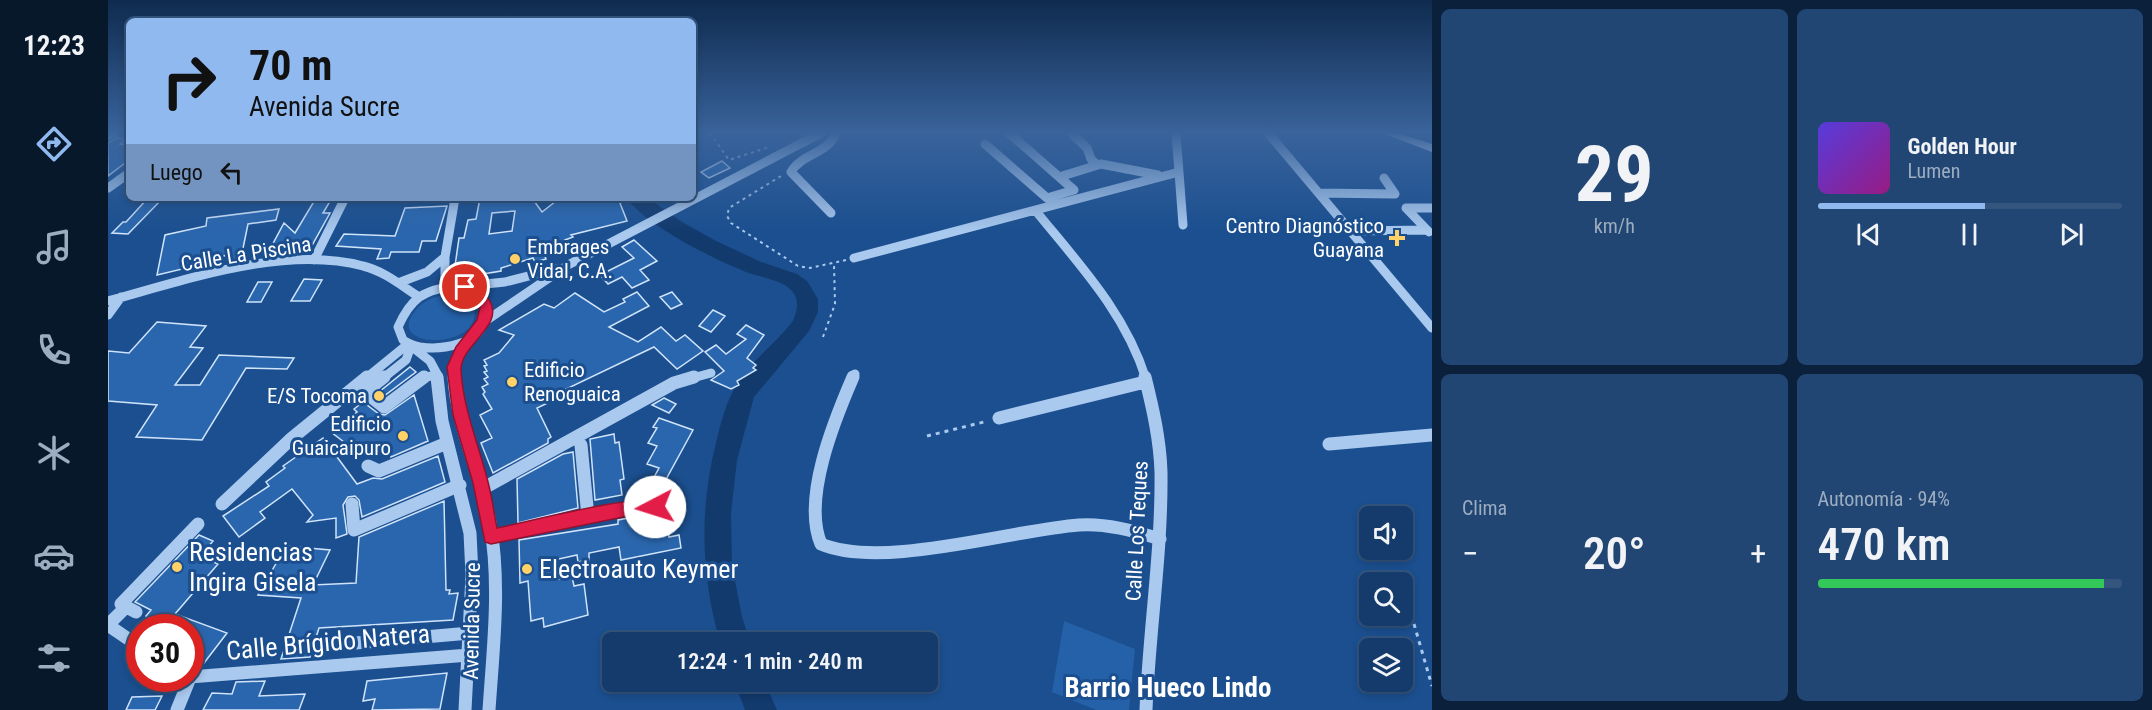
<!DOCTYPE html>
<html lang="es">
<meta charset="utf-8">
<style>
body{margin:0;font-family:"Roboto Condensed",sans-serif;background:#214673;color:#f1f3f6;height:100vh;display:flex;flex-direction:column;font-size:22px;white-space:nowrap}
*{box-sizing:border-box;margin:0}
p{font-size:20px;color:#9dadc1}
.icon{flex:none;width:33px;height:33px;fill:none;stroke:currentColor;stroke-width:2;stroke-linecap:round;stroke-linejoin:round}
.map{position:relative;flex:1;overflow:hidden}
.panel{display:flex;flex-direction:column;gap:9px;padding:9px;background:#0b203b;width:720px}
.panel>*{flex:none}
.top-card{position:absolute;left:18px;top:18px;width:570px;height:183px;border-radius:9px;box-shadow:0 3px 9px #0003,0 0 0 2px #33557e;background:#90b9f0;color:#111;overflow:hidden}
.fabs{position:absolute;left:1251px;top:506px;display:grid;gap:12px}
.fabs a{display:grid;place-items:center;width:54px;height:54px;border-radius:9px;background:#143b6b;box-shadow:0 3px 9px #0003,0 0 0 2px #33557e;font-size:30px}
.speed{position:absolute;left:18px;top:614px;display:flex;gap:12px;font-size:30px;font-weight:700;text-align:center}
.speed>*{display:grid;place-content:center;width:78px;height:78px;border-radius:50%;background:#143b6b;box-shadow:0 3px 9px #0003,0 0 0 2px #33557e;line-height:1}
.speed .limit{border:9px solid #d22;background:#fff;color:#111}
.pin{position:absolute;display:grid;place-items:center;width:51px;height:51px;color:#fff;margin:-26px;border:3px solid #fff;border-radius:50%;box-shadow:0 2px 6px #0007}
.me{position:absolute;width:66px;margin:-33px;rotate:265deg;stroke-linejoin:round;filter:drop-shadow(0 0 4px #0008)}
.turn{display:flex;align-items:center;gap:21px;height:126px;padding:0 24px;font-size:27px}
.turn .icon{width:78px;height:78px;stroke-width:2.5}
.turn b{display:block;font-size:42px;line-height:51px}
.then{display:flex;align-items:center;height:57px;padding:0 24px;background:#0003;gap:12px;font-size:22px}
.big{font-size:45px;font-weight:600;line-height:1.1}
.panel .tile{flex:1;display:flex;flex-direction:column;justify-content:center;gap:9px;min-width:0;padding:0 21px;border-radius:9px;background:#214673}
.panel .dial{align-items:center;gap:0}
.dial b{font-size:78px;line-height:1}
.song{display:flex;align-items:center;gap:18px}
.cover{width:72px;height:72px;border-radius:9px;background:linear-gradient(135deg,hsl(250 70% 55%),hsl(310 70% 35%))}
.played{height:6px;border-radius:3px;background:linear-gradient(90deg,#90b9f0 55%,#33557e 55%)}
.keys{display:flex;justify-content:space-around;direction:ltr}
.heat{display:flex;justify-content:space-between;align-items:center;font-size:33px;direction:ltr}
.charge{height:9px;border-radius:4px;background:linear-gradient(90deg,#34c759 94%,#33557e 0)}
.panel .tiles{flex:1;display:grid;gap:9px;grid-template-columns:repeat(2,1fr)}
.trip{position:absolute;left:494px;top:632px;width:336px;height:60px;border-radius:9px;background:#143b6b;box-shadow:0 3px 9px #0003,0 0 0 2px #33557e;font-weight:600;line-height:60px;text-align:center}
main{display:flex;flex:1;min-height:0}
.tabs{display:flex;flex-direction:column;width:108px;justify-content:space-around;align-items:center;background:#08182b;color:#9dadc1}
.tabs .icon{width:42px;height:42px}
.tabs .active{color:#90b9f0}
.tabs b{font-size:27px;color:#f1f3f6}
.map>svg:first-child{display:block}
.green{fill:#2461a8}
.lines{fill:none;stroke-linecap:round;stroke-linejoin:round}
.river{fill:#123a6d;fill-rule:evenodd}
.building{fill:#2a66ad;stroke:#cfe3fa;stroke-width:1.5;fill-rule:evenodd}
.path-far1{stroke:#a9c9ee;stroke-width:2;stroke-dasharray:3 4;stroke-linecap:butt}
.path{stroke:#a9c9ee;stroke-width:3;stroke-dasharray:4 5;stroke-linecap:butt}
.minor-far1{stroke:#a9c9ee;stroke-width:9}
.minor{stroke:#a9c9ee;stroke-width:13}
.major{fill:#f0f6ff;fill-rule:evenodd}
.route{fill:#e11d48;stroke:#92132f;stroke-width:1.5}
.poi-dot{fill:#ffd166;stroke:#1b4f8f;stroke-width:2}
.labels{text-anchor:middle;stroke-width:6;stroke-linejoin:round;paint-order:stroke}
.poi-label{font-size:21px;fill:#fff;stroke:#1b4f8f;text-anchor:end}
.street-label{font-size:21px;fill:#fff;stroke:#1b4f8f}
.near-poi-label{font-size:26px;fill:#fff;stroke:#1b4f8f;text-anchor:start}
.near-street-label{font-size:26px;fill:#fff;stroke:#1b4f8f}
.near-neighbourhood-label{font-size:27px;font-weight:bold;fill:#fff;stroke:#1b4f8f}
</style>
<main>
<nav class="tabs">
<b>12:23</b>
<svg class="icon active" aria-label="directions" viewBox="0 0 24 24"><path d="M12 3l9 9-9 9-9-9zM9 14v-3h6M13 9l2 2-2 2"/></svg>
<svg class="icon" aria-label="music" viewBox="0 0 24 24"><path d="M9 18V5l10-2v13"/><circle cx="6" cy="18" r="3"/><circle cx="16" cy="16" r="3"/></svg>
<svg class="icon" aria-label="phone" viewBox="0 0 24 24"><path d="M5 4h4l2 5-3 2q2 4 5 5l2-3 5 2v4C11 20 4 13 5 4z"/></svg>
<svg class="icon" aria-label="climate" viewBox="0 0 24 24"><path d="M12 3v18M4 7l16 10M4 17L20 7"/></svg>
<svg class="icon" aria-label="car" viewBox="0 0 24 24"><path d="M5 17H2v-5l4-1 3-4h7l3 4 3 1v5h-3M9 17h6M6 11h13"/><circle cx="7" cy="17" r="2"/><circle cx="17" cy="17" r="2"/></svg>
<svg class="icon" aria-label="filters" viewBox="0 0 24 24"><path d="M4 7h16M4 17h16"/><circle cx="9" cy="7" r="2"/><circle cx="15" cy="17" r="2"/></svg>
</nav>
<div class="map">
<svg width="1324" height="710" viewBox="0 0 1324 710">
<rect width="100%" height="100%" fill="#1b4f8f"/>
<!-- green -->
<path class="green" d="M 344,294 L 357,297 L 365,304 C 381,351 274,351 307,311 C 316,299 330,295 344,294 Z
M 956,621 L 1027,649 L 1021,710 L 988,710 L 944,692 Z"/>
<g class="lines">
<!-- river -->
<path class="river" d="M 519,198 L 540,198 L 574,222 L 608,241 L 653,262 L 689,274 L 699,281 L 710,299 L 710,312 L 701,331 L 646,397 L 629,460 L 623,513 L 624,565 L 634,617 L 642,642 L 612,642 C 593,576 591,510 608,443 C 613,422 618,401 630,383 C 644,360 668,343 685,321 C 689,311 692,300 684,291 C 674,280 655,278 641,273 C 611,262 536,225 519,198 Z
M 626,681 L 656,681 L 669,710 L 637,710 Z"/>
</g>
<!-- building -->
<path class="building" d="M 9,138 L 18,139 L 12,144 L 21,145 L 21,160 L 0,176 L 0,143 Z
M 614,161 L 622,168 L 601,178 L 593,172 Z
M 40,198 L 55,198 L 20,234 L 4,233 L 15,222 L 18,222 Z
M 208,198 L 224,198 L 215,213 L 222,213 L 202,249 L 161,251 L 176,223 L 187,233 Z
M 372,198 L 424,198 L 434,212 L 452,198 L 462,198 L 467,202 L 484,198 L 510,198 L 519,221 L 463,235 L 465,237 L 457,240 L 458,242 L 443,247 L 445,251 L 436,254 L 438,259 L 427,262 L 425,258 L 393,268 L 393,271 L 356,277 L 357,271 L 346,273 L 351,238 L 356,238 L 360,220 L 368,219 ZM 407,211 L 404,231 L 381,234 L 384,213 Z
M 339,206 L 328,241 L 314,241 L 311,252 L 283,252 L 281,258 L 269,259 L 273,249 L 228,246 L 236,234 L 287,236 L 297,208 Z
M 171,209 L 168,220 L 140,224 L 133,258 L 120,261 L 121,255 L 88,261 L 87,266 L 49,275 L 57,235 L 98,226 L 99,218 Z
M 526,240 L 549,261 L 532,270 L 541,280 L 524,288 L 514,277 L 500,284 L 492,275 L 526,258 L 514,247 Z
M 196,279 L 214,280 L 202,301 L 183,301 Z
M 150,282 L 164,282 L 153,302 L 139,302 Z
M 529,292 L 541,306 L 501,327 L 530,342 L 553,327 L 568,341 L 577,335 L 595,351 L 569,369 L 546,347 L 456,390 L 457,392 L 450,398 L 429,408 L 443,437 L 440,439 L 440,443 L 385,473 L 373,443 L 384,438 L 372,415 L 384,409 L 375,394 L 377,392 L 374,387 L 380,384 L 376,379 L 380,377 L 376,372 L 379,371 L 376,366 L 379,365 L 376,360 L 391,353 L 406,335 L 391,330 L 436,304 L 446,308 L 467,293 L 496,312 L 517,302 L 515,299 Z
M 564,292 L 574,304 L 563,309 L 552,297 Z
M 605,310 L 617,316 L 603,332 L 591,326 Z
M 49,322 L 98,326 L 82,347 L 95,348 L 67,385 L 92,385 L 111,355 L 186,358 L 179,369 L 138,368 L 94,440 L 28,437 L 49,405 L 0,401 L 0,351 L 21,353 Z
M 638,325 L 656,335 L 639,358 L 648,365 L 645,368 L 648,370 L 629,381 L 631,385 L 623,389 L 603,380 L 616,371 L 597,352 L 608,345 L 618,354 L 638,339 L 629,334 Z
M 302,367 L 308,372 L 276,396 L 271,392 Z
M 306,395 L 320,441 L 283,457 L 280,445 L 260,453 L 257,444 L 249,452 L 223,432 L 249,412 L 246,409 L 255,402 L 271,414 L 277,415 Z
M 556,398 L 568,404 L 561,413 L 544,405 Z
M 551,418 L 585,430 L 550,494 L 539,490 L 551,468 L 539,464 L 549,446 L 540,443 L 549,428 L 545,427 Z
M 506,434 L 507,443 L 511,442 L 516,479 L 512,480 L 514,495 L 487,500 L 482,439 Z
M 215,438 L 249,484 L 265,478 L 274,479 L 330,456 L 337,482 L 254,517 L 251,500 L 247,496 L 240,497 L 235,505 L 239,534 L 228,538 L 228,518 L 199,522 L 205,515 L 184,489 L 152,512 L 157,518 L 131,537 L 115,516 L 161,486 L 158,482 L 177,468 L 175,466 Z
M 465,452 L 470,508 L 410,523 L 409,479 L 455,454 Z
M 336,501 L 338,590 L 342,590 L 341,594 L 350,593 L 345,620 L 211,628 L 202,657 L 173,659 L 193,598 L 150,595 L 178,546 L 222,550 L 205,585 L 248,583 L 251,537 Z
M 558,514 L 561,537 L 571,535 L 573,548 L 513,560 L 511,547 L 481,553 L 481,560 L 470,562 L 469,555 L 446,560 L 447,580 L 464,576 L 466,586 L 476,584 L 480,615 L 436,627 L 435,618 L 423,621 L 420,581 L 412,583 L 411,540 L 510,524 L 510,520 L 521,518 L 526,517 L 526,520 Z
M 91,535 L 105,541 L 92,556 L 110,564 L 67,614 L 119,633 L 96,663 L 85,659 L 93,648 L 82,644 L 82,627 L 61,627 L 38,616 L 43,610 L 27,602 Z
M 339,673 L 332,709 L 264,710 L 267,699 L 255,701 L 259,681 Z
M 157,681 L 151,696 L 197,694 L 191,710 L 95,710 L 104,693 L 124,694 L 128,682 Z
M 54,696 L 47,710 L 18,710 L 24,697 Z"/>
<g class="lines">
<!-- path-far1 -->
<path class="path-far1" d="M 602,133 L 621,160 L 661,147
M 673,176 L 621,208 L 619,216 L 623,223 L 690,266 L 702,268 L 738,260
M 715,337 L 727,304 L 726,264"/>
<!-- path -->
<path class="path" d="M 819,436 L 880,421
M 1306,624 L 1324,686"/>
<!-- minor-far1 -->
<path class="minor-far1" d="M 901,133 L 966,190
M 963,133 L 979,148 L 983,159 L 989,165
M 1068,133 L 1075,225
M 1160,133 L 1324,328
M 0,136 L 5,133
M 877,144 L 939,198 L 966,190
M 951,177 L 993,164 L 1050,175
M 0,188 L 21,173
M 1211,193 L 1287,194 L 1276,178
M 1298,208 L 1321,232
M 1298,208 L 1324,208
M 927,210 C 970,263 1017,312 1038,379
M 723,213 L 683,172 C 694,153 719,155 728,133
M 1242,231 L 1319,230
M 746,258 L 1071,172
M 206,260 L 237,198
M 290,283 L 319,272 L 337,257
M 347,286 L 365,290 L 376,300 C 376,306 378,313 377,319 C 372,345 333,350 312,347 C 306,346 300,343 295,340 L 290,327 C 303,298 315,290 347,286 Z
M 358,286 L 397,282 L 448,269
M 337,287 L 337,257 L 347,198
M 0,301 C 77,280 176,245 255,266 C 276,271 294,286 311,297
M 0,315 L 13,297
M 376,322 L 460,265 L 713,133
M 329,374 L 330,379
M 257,379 L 300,344
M 274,379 L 298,360 L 303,346 L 322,361 L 329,374
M 313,379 L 329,374
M 347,379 L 349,356 L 371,329
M 581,379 L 603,373
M 745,379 L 747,374"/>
<!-- minor -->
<path class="minor" d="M 276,377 L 257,392 L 276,407 L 316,377
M 329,377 L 334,421 L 362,533 L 364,575 L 357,710
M 346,377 C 349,428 373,474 382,523 C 393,585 385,649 381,710
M 745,377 C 726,421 694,499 713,544 C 774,570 903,530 971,525 C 998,523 1026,531 1052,539
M 1037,377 C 1045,409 1052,440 1053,472 C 1054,552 1041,631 1038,710
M 891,418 L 1037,382
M 1221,444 L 1324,435
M 473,445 L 480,517
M 260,466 L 271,471 L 339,443
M 374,489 L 566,383 L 586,377
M 114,504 L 184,438 L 259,377
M 244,504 L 246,530 L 352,485
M 383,537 L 520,509 L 547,506
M 28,612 L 13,604 L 90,524
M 0,625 L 32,647
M 0,625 L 18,607
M 213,646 L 362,633
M 82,677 L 361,655
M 69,710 L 82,678"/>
<!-- major -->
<path class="major" d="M 1274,133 L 1290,133 L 1324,144 L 1324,152 Z"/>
</g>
<!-- sky -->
<linearGradient id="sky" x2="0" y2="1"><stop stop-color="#0f2b4f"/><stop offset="0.57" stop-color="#39639b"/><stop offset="1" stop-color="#39639b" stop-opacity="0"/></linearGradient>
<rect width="1324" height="232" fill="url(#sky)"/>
<!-- route -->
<path class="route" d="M 357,283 C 368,286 376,290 382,301 C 396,327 353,344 353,370 C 355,409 371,445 380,482 C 384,497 386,513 389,528 C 419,522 531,493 553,501 L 555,507 L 553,512 L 520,516 L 383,544 L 377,542 L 365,483 L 345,415 L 339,367 L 348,347 L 369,320 L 372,307 L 367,298 L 352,291 L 350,287 Z"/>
<!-- markers -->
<g class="poi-dot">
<path d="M1286 229h6v6h6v6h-6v6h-6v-6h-6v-6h6z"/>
<circle cx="407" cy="259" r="6"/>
<circle cx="404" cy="382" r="6"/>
<circle cx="271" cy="396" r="6"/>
<circle cx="295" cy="436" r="6"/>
<circle cx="69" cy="567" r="6"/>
<circle cx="419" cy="569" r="6"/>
</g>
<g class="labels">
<!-- poi labels -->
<g class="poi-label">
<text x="1276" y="233">Centro Diagnóstico<tspan x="1276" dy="24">Guayana</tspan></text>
<text x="419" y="254" text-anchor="start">Embrages<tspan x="419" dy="24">Vidal, C.A.</tspan></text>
<text x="416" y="377" text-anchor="start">Edificio<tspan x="416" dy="24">Renoguaica</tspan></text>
<text x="259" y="403">E/S Tocoma</text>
<text x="283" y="431">Edificio<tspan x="283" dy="24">Guaicaipuro</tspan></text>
</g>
<!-- street labels -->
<g class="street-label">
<text transform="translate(138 254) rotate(-9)" y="7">Calle La Piscina</text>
<text transform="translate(1029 531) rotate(-87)" y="7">Calle Los Teques</text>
<text transform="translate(364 621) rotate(-89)" y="7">Avenida Sucre</text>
</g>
<!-- near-poi labels -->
<g class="near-poi-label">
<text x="81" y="561">Residencias<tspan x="81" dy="30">Ingira Gisela</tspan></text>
<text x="431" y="578">Electroauto Keymer</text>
</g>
<!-- near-street labels -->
<g class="near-street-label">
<text transform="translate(220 642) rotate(-5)" y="9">Calle Brígido Natera</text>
</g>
<!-- near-neighbourhood labels -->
<g class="near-neighbourhood-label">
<text x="1060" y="697">Barrio Hueco Lindo</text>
</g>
</g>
</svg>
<div class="fabs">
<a><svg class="icon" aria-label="sound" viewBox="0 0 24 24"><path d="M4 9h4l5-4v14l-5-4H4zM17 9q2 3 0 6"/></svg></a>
<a><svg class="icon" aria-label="search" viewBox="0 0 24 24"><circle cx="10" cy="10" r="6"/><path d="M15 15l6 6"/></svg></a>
<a><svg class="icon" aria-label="layers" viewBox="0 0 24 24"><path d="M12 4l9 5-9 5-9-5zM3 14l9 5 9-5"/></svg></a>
</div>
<div class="speed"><div class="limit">30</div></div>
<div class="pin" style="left:357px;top:287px;background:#d93025"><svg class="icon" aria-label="arrive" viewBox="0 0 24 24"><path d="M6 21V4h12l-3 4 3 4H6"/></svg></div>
<svg class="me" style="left:547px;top:507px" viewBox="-20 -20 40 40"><circle r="19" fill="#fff"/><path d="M0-13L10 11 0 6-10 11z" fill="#e11d48"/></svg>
<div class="trip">12:24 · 1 min · 240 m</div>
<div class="top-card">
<div class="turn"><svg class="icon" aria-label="right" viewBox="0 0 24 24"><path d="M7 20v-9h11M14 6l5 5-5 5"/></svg><div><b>70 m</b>Avenida Sucre</div></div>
<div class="then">Luego<svg class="icon" aria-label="left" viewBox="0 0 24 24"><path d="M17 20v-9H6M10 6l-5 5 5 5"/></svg></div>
</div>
</div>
<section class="panel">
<div class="tiles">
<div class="tile dial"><b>29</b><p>km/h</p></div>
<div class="tile">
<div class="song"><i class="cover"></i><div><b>Golden Hour</b><p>Lumen</p></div></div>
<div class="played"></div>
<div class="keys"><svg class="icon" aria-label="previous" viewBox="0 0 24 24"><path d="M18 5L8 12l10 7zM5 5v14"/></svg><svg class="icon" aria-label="pause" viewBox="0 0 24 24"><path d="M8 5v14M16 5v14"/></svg><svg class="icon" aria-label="next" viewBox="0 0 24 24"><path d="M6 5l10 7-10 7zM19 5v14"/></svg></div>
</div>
<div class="tile"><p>Clima</p>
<div class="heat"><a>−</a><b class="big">20°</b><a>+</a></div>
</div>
<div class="tile"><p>Autonomía · 94%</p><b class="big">470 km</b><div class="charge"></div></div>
</div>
</section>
</main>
